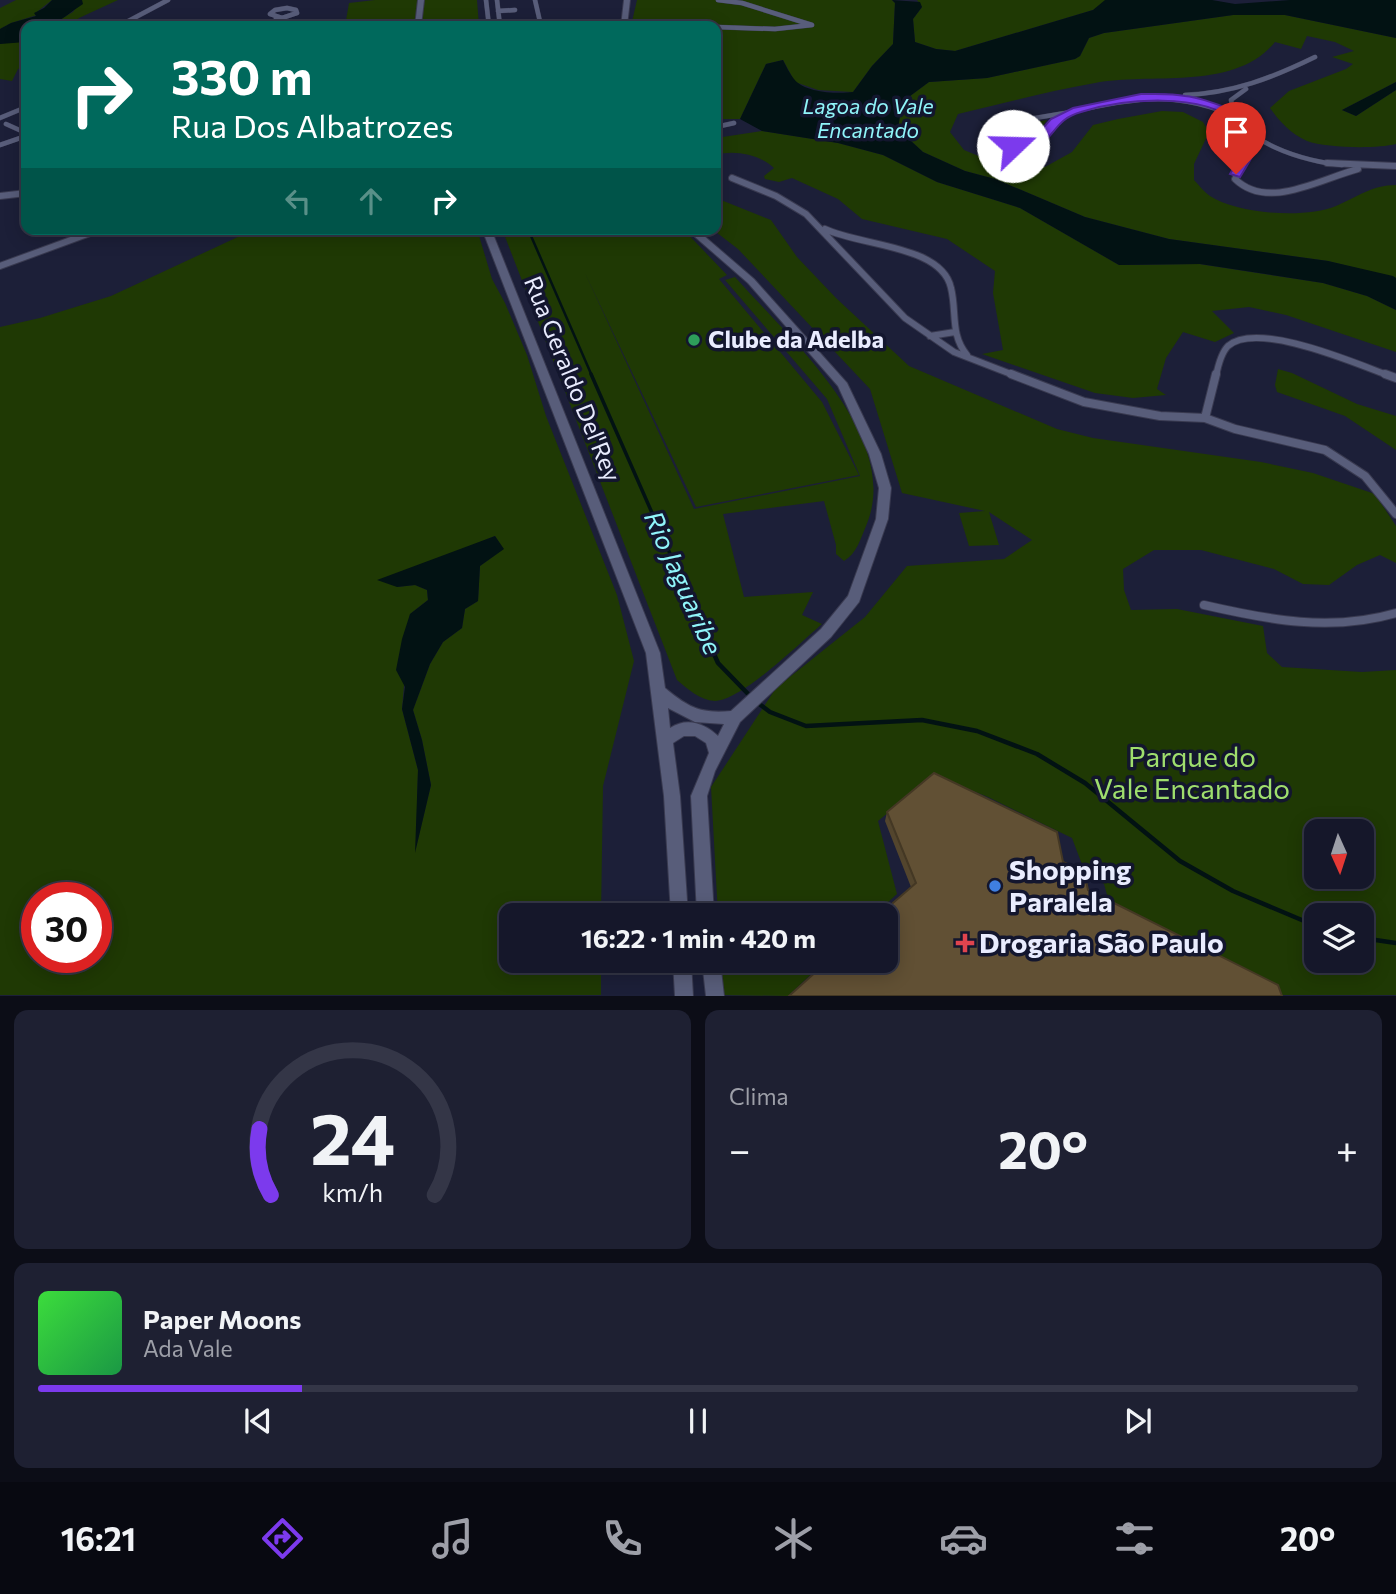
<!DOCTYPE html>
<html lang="pt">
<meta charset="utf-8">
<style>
body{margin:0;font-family:Commissioner,sans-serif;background:#1e2032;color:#f1f3f6;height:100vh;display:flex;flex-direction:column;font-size:26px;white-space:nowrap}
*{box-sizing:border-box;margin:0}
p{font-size:23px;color:#9d9fa8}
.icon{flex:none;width:38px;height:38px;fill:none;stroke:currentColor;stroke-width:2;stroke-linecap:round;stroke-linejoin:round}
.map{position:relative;height:996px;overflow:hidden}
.details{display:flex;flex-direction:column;gap:14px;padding:14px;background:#0c0d17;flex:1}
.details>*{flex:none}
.hud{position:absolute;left:21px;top:21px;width:700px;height:214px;border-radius:14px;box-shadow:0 4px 18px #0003,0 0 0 2px #343647;background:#00695c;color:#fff;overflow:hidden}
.needle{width:46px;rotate:177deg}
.tools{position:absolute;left:1304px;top:819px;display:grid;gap:14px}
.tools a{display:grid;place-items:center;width:70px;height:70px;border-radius:14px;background:#15172a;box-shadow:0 4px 18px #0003,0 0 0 2px #343647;font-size:35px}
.speed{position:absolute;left:21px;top:882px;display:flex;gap:14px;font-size:35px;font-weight:700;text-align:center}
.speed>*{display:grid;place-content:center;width:91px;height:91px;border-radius:50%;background:#15172a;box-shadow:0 4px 18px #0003,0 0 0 2px #343647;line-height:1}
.speed .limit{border:10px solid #d22;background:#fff;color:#111}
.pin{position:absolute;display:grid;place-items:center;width:60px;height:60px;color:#fff;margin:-72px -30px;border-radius:50% 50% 50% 0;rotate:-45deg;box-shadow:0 0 7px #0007}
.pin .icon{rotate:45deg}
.me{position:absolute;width:77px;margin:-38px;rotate:69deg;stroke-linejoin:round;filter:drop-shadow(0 0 5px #0008)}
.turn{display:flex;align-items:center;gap:24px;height:147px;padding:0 35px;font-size:32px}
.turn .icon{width:91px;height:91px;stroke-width:2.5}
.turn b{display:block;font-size:49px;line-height:60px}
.lanes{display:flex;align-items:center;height:66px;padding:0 35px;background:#0003;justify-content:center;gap:35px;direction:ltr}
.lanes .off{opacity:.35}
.big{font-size:52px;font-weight:700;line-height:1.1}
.details .widget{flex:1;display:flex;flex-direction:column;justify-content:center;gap:10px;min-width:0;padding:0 24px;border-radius:14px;background:#1e2032}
.details .dial{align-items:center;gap:0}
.dial svg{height:182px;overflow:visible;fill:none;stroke:#343647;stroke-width:7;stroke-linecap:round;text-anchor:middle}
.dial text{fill:#f1f3f6;stroke:none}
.song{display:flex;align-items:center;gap:21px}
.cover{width:84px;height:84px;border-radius:10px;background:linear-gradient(135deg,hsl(120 70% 55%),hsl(140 70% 35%))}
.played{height:7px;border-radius:4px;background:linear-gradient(90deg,#7c3aed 20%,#343647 20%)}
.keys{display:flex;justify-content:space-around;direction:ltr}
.heat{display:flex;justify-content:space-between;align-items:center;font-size:38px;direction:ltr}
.details .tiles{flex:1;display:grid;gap:14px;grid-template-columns:1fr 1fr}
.widget:last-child{grid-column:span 2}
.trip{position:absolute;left:499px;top:903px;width:399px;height:70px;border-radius:14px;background:#15172a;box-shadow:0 4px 18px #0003,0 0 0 2px #343647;font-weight:700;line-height:70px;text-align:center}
.menu{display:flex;height:112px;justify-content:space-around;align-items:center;background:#080911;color:#9d9fa8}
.menu .icon{width:49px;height:49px}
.menu .current{color:#7c3aed}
.menu b{font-size:32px;color:#f1f3f6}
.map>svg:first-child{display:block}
.green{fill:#1f3904;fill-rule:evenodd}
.water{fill:#021213}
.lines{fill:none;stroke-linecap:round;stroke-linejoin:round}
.stream-far2{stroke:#021213;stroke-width:2.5}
.stream-far1{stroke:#021213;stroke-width:3.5}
.stream{stroke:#021213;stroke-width:4.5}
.minor-far2-casing{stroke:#393a50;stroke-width:5}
.minor-far1-casing{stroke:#393a50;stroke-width:8}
.minor-casing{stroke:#393a50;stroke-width:10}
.secondary-casing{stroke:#393a50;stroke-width:2}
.minor-far2{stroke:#585d7a;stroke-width:4.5}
.minor-far1{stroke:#585d7a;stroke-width:6}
.minor{stroke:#585d7a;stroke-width:8}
.secondary{fill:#585d7a;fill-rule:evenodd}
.wall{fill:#53452d}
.building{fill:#615034;stroke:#443824;stroke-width:2}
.route{fill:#7c3aed;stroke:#51269a;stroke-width:2}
.leisure-dot{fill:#2e9e5b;stroke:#13162e;stroke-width:2.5}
.shop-dot{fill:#3f7fe0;stroke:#13162e;stroke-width:2.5}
.health-dot{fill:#e0444e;stroke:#13162e;stroke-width:2.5}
.labels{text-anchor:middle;stroke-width:7;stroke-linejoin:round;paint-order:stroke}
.far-water-label{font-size:21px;font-style:italic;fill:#90f5fa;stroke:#13162e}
.poi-label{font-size:24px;font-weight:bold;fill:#e9ecfe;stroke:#13162e;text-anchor:start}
.street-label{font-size:24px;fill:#e9ecfe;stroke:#13162e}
.water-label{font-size:26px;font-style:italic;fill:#90f5fa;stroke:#13162e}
.near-park-label{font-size:28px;fill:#9fde6d;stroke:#13162e}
.near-poi-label{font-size:28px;font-weight:bold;fill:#e9ecfe;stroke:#13162e;text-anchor:start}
</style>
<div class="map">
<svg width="1396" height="996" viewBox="0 0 1396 996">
<rect width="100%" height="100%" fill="#1c1f38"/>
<!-- green -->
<path class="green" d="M 16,0 L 52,0 L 38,11 L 37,15 L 11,23 L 0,29 L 0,8 Z
M 82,0 L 118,0 L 79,18 L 69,26 L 49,26 L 73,12 Z
M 375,0 L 477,0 L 479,26 L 345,26 L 349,3 Z
M 637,0 L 892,0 L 895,3 L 893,44 L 872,66 L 853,92 L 818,90 L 795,82 L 783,60 L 766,64 L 740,119 L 716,119 L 716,26 L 631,26 Z
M 917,0 L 1105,0 L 1105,1 L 1093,10 L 955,51 L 936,49 L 915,42 L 913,19 L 922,7 Z
M 1233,15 L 1285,15 L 1396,38 L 1396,82 L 1342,110 L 1356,116 L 1396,90 L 1396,144 C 1376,149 1326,148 1307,141 C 1291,134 1279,121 1270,108 L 1289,91 L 1346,69 L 1353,64 L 1332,57 L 1354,51 L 1335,42 L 1307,36 L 1301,49 L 1275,42 C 1235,92 1150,72 1095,83 C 1049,91 1004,103 958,114 L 950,132 L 964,150 L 993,162 L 1045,167 L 1072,152 L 1093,125 L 1118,119 L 1162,111 L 1183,112 L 1203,122 L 1209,132 L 1194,164 L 1194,180 C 1199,185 1204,192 1210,196 C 1238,214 1305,219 1336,206 C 1357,197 1372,185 1396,185 L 1396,278 L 1328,261 L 1169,239 L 1085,217 L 995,179 L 965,171 L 923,152 L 898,129 L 902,102 L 929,82 L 987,78 L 1075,59 L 1080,56 L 1089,38 L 1104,33 Z
M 16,41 L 26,42 L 26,65 L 18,69 L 12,81 L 0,79 L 0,44 Z
M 1047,120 C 1034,139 1018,157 995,135 L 998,128 Z
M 762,131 L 838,143 L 883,155 L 937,182 L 1020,208 L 1119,265 L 1199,264 L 1323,283 L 1367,296 L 1396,310 L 1396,352 L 1286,315 L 1249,307 L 1212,311 L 1234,333 L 1215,342 L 1183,332 L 1166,358 L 1157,389 L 1166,395 L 1133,398 L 1095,393 L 982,354 L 1003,350 L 993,293 L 995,271 L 947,239 L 862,219 L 838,199 L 792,178 L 779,182 L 765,179 L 764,176 L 774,168 C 761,155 734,149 716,155 L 716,138 Z
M 716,198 L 771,220 L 797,257 L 836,298 L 909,366 L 1057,429 L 1093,438 L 1261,462 L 1313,473 L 1375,494 L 1396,526 L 1396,563 L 1380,555 L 1357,565 L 1329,585 L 1303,584 L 1274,569 L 1201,550 L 1154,550 L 1123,569 L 1124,590 L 1131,610 L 1177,609 L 1263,626 L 1267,653 L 1282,667 L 1362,672 L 1396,670 L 1396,995 L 1282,995 L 1111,909 L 1104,884 L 1086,875 L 1072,838 L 988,797 L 934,775 L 878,821 L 897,894 L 874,915 L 718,915 L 711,787 L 776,688 L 865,617 L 907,566 L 1004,559 L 1032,540 L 989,512 L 999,545 L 969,546 L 959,513 L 985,511 L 902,493 L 870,389 L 738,249 L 712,229 L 716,229 ZM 1316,831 L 1362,831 L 1362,877 L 1316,877 ZM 1316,915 L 1362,915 L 1362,961 L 1316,961 Z
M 255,229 L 477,229 L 492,279 L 505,303 L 527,355 L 546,416 L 617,595 L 634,661 L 603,786 L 601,915 L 511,915 L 511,961 L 601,961 L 601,995 L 0,995 L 0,327 L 40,318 L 111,296 ZM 495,536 L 503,549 L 480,566 L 478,601 L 465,609 L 462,628 L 443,642 L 430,664 L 413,710 L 422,740 L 431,785 L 416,847 L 418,770 L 402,709 L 410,614 L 428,600 L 427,590 L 415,585 L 397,587 L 441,558 ZM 37,898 L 96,898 L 96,957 L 37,957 Z
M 502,229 L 683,229 L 727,275 L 719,279 L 822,402 L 859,475 L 696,507 L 584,271 L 694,509 L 860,476 L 827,399 L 725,280 L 735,277 C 788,337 904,437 866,526 C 860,540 857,553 844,561 L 836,554 L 836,545 L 824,501 L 723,514 L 744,597 L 813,592 L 802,615 L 822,624 C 801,642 741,701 715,701 C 699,700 688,689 677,680 Z
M 1278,369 L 1292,373 L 1357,404 L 1396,416 L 1396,450 L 1345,416 L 1277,392 L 1275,385 Z
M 721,961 L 825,961 L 788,996 L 722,995 Z"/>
<!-- water -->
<path class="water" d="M 52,0 L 82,0 L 83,4 C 58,20 61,26 26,26 L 26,42 L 0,44 L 0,29 L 11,23 L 36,16 L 34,13 L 44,8 Z
M 892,0 L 920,2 L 922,7 L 913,19 L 915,42 L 936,49 L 955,51 L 1093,10 L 1105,0 L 1212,0 L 1235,4 L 1290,0 L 1396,0 L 1396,38 L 1285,15 L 1233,15 L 1104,33 L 1089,38 L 1080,56 L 1075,59 L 987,78 L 929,82 L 902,102 L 898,129 L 923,152 L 965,171 L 995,179 L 1085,217 L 1169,239 L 1328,261 L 1393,276 L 1396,278 L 1396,310 L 1367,296 L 1323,283 L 1200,264 L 1119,265 L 1020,208 L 937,182 L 883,155 L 838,143 L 762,131 L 740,119 L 766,64 L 783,60 C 786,66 790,74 794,79 C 805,93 837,94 853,92 L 872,66 L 893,44 L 895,3 Z
M 1396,82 L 1396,90 L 1356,116 L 1342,110 Z
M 495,536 L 504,549 L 480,566 L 478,601 L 465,609 L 462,628 L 443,642 L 430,664 L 413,710 L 422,740 L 431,785 L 415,853 L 418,770 L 402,709 L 405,687 L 396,670 L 402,639 L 410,614 L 428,600 L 427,590 L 415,585 L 397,587 L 377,580 Z"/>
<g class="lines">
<!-- stream-far2 -->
<path class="stream-far2" d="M 528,229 L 592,376"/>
<!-- stream-far1 -->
<path class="stream-far1" d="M 591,374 L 711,647"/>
<!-- stream -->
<path class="stream" d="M 710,645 L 718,663 L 752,698
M 758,703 L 770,712 L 806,726 L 922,720 L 977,731 L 1037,754 L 1085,783 L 1180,861 L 1233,891 L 1316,926
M 1362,938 L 1396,943"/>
<defs>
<path id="minor-far2" d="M 486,0 L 489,26
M 497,0 L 500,26
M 535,0 L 541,26
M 287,8 L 296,10 L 297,13 L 282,18 L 270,14 L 275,10 Z
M 498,11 L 515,10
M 276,18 L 290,26
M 119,26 L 168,0
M 716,27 L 775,29 L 812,25 L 742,3 L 718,0
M 1246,89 L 1231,100 C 1236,143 1307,162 1342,165
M 1185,95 C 1233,93 1272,78 1315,57
M 1065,113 C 1044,130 1018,166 990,134 L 991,130 L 1011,122 Z
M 1065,113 C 1134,99 1173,88 1239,118
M 0,118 L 24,108
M 6,124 L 26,133
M 716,127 L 734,123
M 0,145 L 26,136
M 1242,165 L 1253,141 L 1251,132"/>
<path id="minor-far1" d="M 1243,163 L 1235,179 C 1268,211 1320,179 1358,169
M 1327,163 L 1396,166
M 732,178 L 776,196 L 806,214 L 905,318 L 954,352 L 1016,376
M 0,196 L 26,193
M 825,229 C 860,246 942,245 951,288 C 957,312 950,335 967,355
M 0,266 L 101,229
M 930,336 L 955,332
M 1216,376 C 1218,366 1221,353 1228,346 C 1257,320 1357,364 1390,376"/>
<path id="minor" d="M 1011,374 L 1084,402 L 1160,416 L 1205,418 L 1235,429 L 1325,450 L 1365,476 L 1396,514
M 1385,374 L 1396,378
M 1205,418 L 1216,374
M 1204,605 C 1269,620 1331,632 1396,613"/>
<path id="secondary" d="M 418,0 L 424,0 L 421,26 L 415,26 Z
M 624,0 L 630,0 L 627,26 L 621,26 Z
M 482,229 L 491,229 L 660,653 L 665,688 C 688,707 700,714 731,711 L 821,629 L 848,596 L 876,519 L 879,488 L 869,454 L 838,386 L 748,283 L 686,229 L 696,229 L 754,279 L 847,383 L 881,454 L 891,488 L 888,519 L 859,602 L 831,637 L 740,722 L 715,771 L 707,796 L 714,915 L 697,915 L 691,796 L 709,753 L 706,743 L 695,736 L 684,736 L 673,743 L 680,796 L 688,915 L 671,915 L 664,796 L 646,653 ZM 668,708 L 695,722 L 724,724 L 718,736 C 704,723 687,717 670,728 Z
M 673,961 L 691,961 L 693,996 L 675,996 Z
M 702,961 L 720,961 L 724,996 L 706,996 Z"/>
</defs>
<!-- minor-far2 casing -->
<use href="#minor-far2" class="minor-far2-casing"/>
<!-- minor-far1 casing -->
<use href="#minor-far1" class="minor-far1-casing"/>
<!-- minor casing -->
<use href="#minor" class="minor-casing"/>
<!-- secondary casing -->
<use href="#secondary" class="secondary-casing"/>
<!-- minor-far2 -->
<use href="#minor-far2" class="minor-far2"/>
<!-- minor-far1 -->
<use href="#minor-far1" class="minor-far1"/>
<!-- minor -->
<use href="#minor" class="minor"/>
<!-- secondary -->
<use href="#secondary" class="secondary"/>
</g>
<!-- wall -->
<path class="wall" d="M 887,812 L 1057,832 L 911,887 L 885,821 Z"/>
<!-- building -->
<path class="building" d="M 934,773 L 1057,832 L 1063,862 L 1084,871 L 1088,890 L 1278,985 L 1282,996 L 789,996 L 828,961 L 886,961 L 886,915 L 879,915 L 916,883 L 887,812 Z"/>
<!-- route -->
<path class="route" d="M 1141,94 C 1155,94 1171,93 1185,96 C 1204,98 1264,116 1258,143 C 1255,154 1246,167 1240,177 L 1230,174 C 1235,165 1246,151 1248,141 C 1248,134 1242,128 1237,123 C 1203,91 1122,99 1081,112 C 1056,119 1056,134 1040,145 C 1034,149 1021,148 1013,149 L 1008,146 L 1032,140 L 1051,119 L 1073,108 Z"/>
<!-- markers -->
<circle class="leisure-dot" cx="694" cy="340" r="7"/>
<circle class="shop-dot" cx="995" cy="886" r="7"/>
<path class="health-dot" d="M961.5 932.5h7v7h7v7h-7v7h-7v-7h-7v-7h7z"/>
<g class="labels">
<!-- far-water labels -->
<g class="far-water-label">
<text x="868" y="114">Lagoa do Vale<tspan x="868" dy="24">Encantado</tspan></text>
</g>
<!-- poi labels -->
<g class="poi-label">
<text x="708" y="348">Clube da Adelba</text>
</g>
<!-- street labels -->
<g class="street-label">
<text transform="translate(572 379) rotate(68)" y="8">Rua Geraldo Del'Rey</text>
</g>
<!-- water labels -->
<g class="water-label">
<text transform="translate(683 583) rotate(66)" y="9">Rio Jaguaribe</text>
</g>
<!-- near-park labels -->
<g class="near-park-label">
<text x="1192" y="767">Parque do<tspan x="1192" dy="32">Vale Encantado</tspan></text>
</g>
<!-- near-poi labels -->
<g class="near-poi-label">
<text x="1009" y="880">Shopping<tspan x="1009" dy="32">Paralela</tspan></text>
<text x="979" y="953">Drogaria São Paulo</text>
</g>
</g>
</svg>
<div class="tools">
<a><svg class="needle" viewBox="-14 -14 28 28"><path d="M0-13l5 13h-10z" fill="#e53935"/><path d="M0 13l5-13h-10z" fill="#9d9fa8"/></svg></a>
<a><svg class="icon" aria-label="layers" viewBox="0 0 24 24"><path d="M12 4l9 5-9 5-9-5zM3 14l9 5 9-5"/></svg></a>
</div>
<div class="speed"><div class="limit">30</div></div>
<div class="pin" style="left:1236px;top:174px;background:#d93025"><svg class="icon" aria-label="arrive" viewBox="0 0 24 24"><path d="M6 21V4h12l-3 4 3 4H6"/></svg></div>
<svg class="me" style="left:1013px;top:146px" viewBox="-20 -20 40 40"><circle r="19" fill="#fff"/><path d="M0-13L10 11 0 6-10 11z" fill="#7c3aed"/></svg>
<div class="trip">16:22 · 1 min · 420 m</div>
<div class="hud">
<div class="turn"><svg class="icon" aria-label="right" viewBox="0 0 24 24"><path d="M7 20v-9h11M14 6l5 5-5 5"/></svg><div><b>330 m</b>Rua Dos Albatrozes</div></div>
<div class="lanes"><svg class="icon off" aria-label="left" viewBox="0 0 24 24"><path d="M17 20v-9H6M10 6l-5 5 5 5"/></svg><svg class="icon off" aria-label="ahead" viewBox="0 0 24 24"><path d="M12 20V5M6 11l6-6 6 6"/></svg><svg class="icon" aria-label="right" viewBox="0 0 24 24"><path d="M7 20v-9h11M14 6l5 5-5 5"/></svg></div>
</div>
</div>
<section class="details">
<div class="tiles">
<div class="widget dial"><svg viewBox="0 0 100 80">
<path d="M14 69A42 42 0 1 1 86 69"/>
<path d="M14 69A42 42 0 0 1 9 40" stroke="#7c3aed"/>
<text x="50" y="56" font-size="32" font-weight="700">24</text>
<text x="50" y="72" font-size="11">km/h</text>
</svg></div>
<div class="widget"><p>Clima</p>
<div class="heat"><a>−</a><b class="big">20°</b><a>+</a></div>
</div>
<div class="widget">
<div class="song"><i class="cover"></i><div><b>Paper Moons</b><p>Ada Vale</p></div></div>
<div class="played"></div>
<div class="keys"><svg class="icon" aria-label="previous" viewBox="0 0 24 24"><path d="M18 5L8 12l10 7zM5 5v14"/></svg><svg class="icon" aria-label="pause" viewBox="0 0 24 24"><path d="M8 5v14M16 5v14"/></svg><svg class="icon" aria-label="next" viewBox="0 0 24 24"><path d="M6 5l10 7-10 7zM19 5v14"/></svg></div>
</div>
</div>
</section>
<nav class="menu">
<b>16:21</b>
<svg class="icon current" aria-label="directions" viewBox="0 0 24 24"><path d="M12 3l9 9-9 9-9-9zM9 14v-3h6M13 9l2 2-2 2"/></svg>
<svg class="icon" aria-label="music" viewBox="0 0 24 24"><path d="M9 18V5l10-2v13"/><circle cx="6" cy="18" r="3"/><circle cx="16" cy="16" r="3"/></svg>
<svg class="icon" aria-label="phone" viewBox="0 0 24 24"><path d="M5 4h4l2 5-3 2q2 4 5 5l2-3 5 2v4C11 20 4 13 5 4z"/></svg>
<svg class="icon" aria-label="climate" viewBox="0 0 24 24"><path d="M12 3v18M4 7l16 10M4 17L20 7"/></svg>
<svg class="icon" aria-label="car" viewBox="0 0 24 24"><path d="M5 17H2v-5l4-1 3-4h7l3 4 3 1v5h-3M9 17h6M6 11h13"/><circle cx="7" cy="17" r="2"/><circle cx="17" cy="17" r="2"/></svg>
<svg class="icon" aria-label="filters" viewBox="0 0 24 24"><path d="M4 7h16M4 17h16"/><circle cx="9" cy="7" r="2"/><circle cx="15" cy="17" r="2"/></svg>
<b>20°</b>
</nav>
